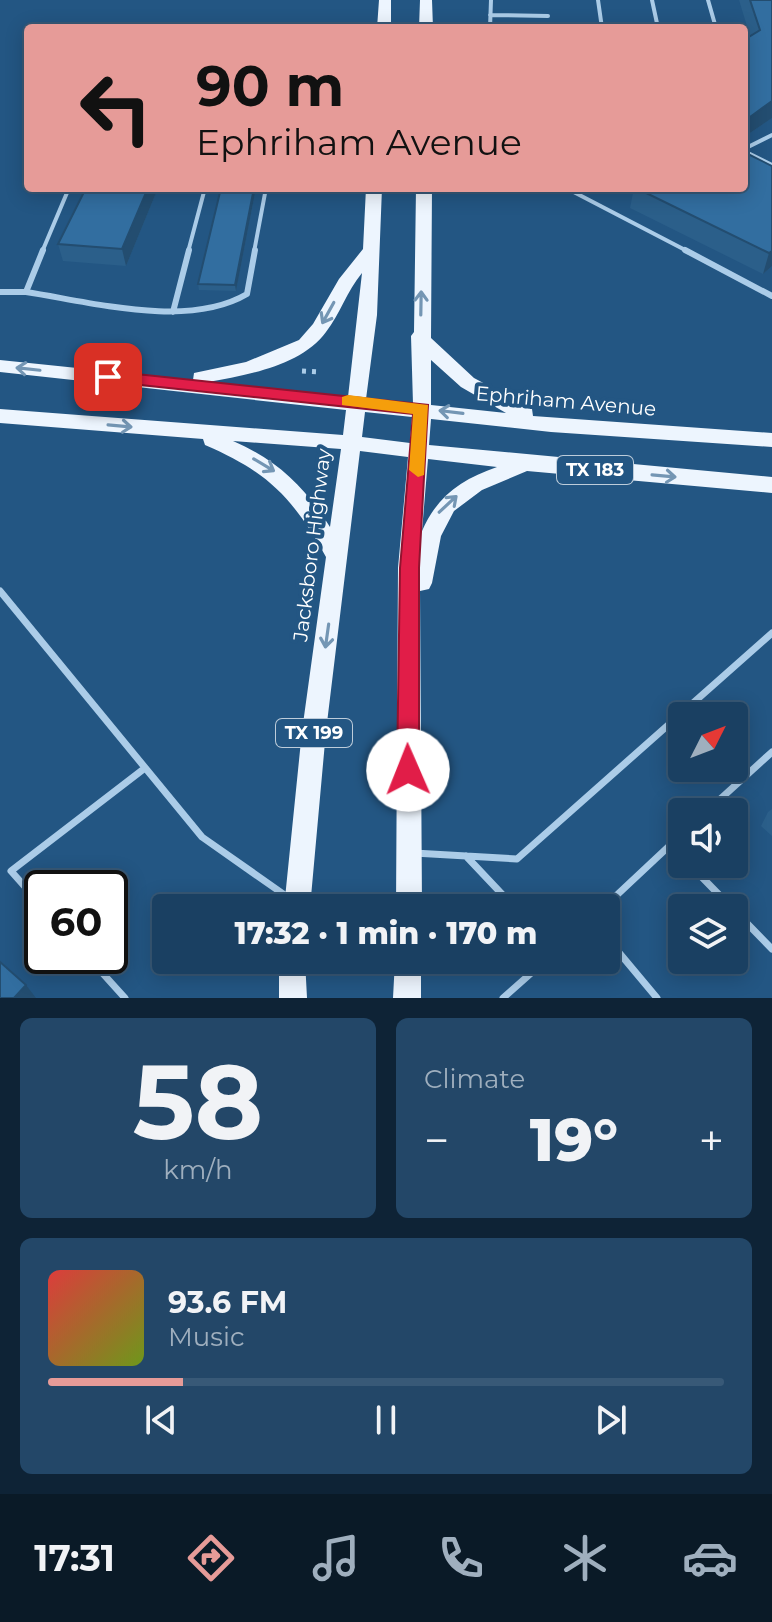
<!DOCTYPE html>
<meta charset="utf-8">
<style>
body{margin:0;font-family:Montserrat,sans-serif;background:#234768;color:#f1f3f6;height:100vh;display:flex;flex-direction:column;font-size:30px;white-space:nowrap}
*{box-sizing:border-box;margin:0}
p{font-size:26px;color:#9fafbe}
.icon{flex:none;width:44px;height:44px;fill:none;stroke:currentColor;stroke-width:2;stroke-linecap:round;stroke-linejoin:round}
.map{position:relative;height:998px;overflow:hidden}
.sheet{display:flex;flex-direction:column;gap:20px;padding:20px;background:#0e2336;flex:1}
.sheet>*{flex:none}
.hud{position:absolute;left:24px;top:24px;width:724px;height:168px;border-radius:8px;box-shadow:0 4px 20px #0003,0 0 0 2px #385977;background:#e69b98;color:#111;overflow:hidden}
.needle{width:52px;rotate:48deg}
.controls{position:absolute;left:668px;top:702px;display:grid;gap:16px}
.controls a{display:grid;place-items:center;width:80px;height:80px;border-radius:8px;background:#1a4062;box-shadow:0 4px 20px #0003,0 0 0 2px #385977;font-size:40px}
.speed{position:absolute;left:24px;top:870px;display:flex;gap:16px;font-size:40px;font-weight:700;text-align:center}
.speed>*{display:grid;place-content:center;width:104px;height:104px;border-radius:50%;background:#1a4062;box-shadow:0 4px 20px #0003,0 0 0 2px #385977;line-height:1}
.speed .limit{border:4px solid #111;border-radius:12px;background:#fff;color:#111}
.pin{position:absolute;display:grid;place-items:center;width:68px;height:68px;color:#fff;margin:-34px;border-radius:16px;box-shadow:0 4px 12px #0006}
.me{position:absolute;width:88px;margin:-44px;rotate:359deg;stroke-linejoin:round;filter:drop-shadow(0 0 6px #0008)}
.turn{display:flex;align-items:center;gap:28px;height:168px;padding:0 40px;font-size:36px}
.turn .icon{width:104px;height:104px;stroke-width:2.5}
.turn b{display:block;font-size:56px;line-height:68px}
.big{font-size:60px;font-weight:800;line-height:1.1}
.sheet .tile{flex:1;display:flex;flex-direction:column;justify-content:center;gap:12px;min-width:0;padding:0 28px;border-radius:12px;background:#234768}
.sheet .dial{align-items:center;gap:0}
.dial b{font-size:104px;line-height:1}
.song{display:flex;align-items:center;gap:24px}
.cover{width:96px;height:96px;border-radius:12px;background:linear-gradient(135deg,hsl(0 70% 55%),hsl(80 70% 35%))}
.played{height:8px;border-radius:4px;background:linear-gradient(90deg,#e69b98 20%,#385977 20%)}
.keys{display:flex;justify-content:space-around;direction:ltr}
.heat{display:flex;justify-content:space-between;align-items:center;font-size:44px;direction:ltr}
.sheet .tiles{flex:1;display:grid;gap:20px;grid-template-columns:1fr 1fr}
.tile:last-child{grid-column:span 2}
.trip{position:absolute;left:152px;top:894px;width:468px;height:80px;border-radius:8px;background:#1a4062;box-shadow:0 4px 20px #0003,0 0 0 2px #385977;font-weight:800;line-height:80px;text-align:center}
.tabs{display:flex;height:128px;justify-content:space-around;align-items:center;background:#0a1a27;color:#9fafbe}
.tabs .icon{width:56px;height:56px}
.tabs .on{color:#e69b98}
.tabs b{font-size:36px;color:#f1f3f6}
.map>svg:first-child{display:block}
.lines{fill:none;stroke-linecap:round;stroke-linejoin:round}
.path{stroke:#abcce8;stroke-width:5;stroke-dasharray:4 6;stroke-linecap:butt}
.lane-far2{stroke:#abcce8;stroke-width:4}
.lane-far1{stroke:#abcce8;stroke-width:6}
.lane{stroke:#abcce8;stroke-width:7}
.primary{fill:#edf5fe;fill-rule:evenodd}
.wall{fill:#2b5f8a}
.shaded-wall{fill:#234d70}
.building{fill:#326ea0;stroke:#234d70;stroke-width:2}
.oneway{stroke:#7496b4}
.route{fill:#e11d48;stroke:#92132f;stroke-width:2}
.slow{fill:#f59e0b}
.labels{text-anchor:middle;stroke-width:8;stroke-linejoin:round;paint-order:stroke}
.shield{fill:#235683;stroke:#bdccda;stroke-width:2}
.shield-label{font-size:18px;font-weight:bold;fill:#fff}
.street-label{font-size:20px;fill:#fff;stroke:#235683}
</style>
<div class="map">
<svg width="772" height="998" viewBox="0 0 772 998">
<rect width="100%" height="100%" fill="#235683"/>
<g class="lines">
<!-- path -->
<path class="path" d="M 302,371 L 320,372"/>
<!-- lane-far2 -->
<path class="lane-far2" d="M 598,0 L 602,28
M 652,0 L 658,28
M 708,0 L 716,28
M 490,15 L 548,16
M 490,28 L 491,0
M 744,149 L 772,135
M 744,151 L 772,165
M 566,188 L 689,252
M 42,252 L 69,188
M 188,252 L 205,188
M 254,252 L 266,188"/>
<!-- lane-far1 -->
<path class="lane-far1" d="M 43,250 L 26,292 C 91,302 188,329 247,294 L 255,250
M 685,250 L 772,296
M 0,292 L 26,292
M 173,312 L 189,250"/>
<!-- lane -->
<path class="lane" d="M 0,591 L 202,837 L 289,898
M 706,812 L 772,752
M 671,845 L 682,857
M 414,853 L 517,859 L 772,633
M 466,856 L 515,908
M 689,864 L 732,908
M 42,906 L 11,871 L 145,768
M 603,908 L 682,834
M 734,910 L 772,949
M 606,937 L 657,998
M 87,956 L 125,998
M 503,998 L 546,960"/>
<!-- primary -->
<path class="primary" d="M 379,0 L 391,0 L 391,28 L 377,28 Z
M 420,0 L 432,0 L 433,28 L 419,28 Z
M 366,188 L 382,188 L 377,315 L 366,399 L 413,404 L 411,336 L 414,332 L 416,188 L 432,188 L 431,338 L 474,378 L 532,409 L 533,416 L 772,433 L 772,447 L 551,432 L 431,419 L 429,445 L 772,477 L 772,493 L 527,471 L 482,490 L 454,511 L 441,536 L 432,583 L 429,589 L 420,591 L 422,908 L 396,908 L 398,568 L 408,457 L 360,451 L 326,731 L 310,908 L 284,908 L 302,731 L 326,557 C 293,498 268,472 205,445 L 203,439 L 0,423 L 0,409 L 343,435 L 346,410 L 0,372 L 0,360 L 193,380 L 194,373 L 246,362 L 299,340 L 313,324 L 339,279 L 363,249 ZM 362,273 L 348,397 L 208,382 C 247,375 301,366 326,332 C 340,314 347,291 362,273 ZM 431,360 L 461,387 L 506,413 L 431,405 ZM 365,412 L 412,417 L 410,443 L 362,437 ZM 233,441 L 341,449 L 330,527 C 305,487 277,460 233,441 ZM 428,459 L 497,467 C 462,479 437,496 422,531 Z
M 279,960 L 305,960 L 307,998 L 279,998 Z
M 395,960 L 421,960 L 421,998 L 393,998 Z"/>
</g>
<!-- wall -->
<path class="wall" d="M 739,0 L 772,0 L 772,118 L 744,137 L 744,40 L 750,36 Z
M 772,166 L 772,266 L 763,274 L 630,208 L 634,188 L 744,188 Z
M 158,188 L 126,266 L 63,261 L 58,244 Z
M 256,188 L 236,291 L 199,290 L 198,284 Z
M 772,809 L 772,836 L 761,826 L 768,812 Z"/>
<!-- shaded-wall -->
<path class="shaded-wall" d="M 772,101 L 772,118 L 744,137 L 750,117 Z
M 148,188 L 158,188 L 126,266 L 122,249 Z
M 254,188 L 256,188 L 236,291 L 235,285 Z
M 772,251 L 772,266 L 763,274 L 769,253 Z
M 26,985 L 36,998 L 14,998 Z"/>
<!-- building -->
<path class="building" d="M 750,0 L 772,0 L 772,101 L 750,117 L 744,114 L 744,40 L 760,30 Z
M 744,152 L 772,166 L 772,251 L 769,253 L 636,188 L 744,188 Z
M 86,188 L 148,188 L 122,249 L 58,244 Z
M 221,188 L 254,188 L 235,285 L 198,284 Z
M 0,962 L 26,985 L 14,998 L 0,998 Z"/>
<!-- one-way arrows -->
<defs><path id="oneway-shaft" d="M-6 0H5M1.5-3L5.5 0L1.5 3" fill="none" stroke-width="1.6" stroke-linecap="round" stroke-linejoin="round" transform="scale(2)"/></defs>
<g class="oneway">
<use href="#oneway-shaft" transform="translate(421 303) rotate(-89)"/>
<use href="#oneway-shaft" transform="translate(328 313) rotate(119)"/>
<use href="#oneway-shaft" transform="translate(28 369) rotate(-174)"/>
<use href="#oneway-shaft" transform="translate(451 412) rotate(-173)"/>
<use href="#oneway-shaft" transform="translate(120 426) rotate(5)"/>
<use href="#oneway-shaft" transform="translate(264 465) rotate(31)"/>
<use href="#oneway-shaft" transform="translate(664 476) rotate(5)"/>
<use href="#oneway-shaft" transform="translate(448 504) rotate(-43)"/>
<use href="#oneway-shaft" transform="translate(327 636) rotate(98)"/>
</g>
<!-- route -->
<path class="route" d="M 108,371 L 428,405 L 419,568 L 419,770 L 416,777 L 408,780 L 400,777 L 397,770 L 400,568 L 413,414 L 103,381 L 103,373 Z"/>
<!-- slow -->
<path class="slow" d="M 348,395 L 428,405 L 424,475 L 418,477 L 409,470 L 413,414 L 342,405 L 342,397 Z"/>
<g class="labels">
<!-- shield labels -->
<g class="shield">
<rect x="557" y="456" width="76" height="28" rx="6"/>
<rect x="276" y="719" width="76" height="28" rx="6"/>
</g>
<g class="shield-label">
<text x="595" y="476">TX 183</text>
<text x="314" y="739">TX 199</text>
</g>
<!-- street labels -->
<g class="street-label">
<text transform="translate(566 401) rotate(5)" y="7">Ephriham Avenue</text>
<text transform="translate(312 545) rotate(-83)" y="7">Jacksboro Highway</text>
</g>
</g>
</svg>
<div class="controls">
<a><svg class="needle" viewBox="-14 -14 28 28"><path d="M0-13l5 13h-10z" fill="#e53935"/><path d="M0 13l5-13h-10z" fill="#9fafbe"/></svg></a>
<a><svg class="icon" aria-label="sound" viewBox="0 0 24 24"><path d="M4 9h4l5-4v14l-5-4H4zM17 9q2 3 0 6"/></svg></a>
<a><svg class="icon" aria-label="layers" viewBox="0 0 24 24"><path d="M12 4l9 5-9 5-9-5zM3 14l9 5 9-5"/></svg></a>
</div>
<div class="speed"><div class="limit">60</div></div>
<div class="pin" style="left:108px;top:377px;background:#d93025"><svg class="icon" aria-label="arrive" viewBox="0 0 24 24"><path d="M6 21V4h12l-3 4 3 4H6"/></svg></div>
<svg class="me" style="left:408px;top:770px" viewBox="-20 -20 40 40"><circle r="19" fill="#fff"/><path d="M0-13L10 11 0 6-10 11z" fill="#e11d48"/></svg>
<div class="trip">17:32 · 1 min · 170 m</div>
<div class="hud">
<div class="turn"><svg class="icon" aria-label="left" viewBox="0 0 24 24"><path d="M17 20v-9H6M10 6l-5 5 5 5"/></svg><div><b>90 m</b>Ephriham Avenue</div></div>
</div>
</div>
<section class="sheet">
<div class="tiles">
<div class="tile dial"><b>58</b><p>km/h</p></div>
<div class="tile"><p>Climate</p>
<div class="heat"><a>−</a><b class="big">19°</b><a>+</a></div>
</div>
<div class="tile">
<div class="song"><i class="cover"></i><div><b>93.6 FM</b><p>Music</p></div></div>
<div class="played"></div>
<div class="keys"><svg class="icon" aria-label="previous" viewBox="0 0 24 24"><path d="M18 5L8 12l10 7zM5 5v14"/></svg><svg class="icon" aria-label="pause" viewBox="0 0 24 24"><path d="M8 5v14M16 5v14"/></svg><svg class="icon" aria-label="next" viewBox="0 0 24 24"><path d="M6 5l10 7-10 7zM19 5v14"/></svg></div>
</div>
</div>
</section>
<nav class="tabs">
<b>17:31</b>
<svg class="icon on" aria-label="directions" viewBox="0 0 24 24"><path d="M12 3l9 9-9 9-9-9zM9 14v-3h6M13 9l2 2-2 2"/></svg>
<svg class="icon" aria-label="music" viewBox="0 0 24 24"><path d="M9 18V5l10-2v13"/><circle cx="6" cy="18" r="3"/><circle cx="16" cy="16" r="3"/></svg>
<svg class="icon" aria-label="phone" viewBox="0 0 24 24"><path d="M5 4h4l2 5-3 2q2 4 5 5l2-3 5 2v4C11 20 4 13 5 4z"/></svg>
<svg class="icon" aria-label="climate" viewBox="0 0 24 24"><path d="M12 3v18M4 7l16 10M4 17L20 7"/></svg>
<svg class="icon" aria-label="car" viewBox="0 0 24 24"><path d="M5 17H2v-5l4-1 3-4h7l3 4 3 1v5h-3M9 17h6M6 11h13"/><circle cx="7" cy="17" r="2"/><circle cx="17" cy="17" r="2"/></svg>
</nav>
